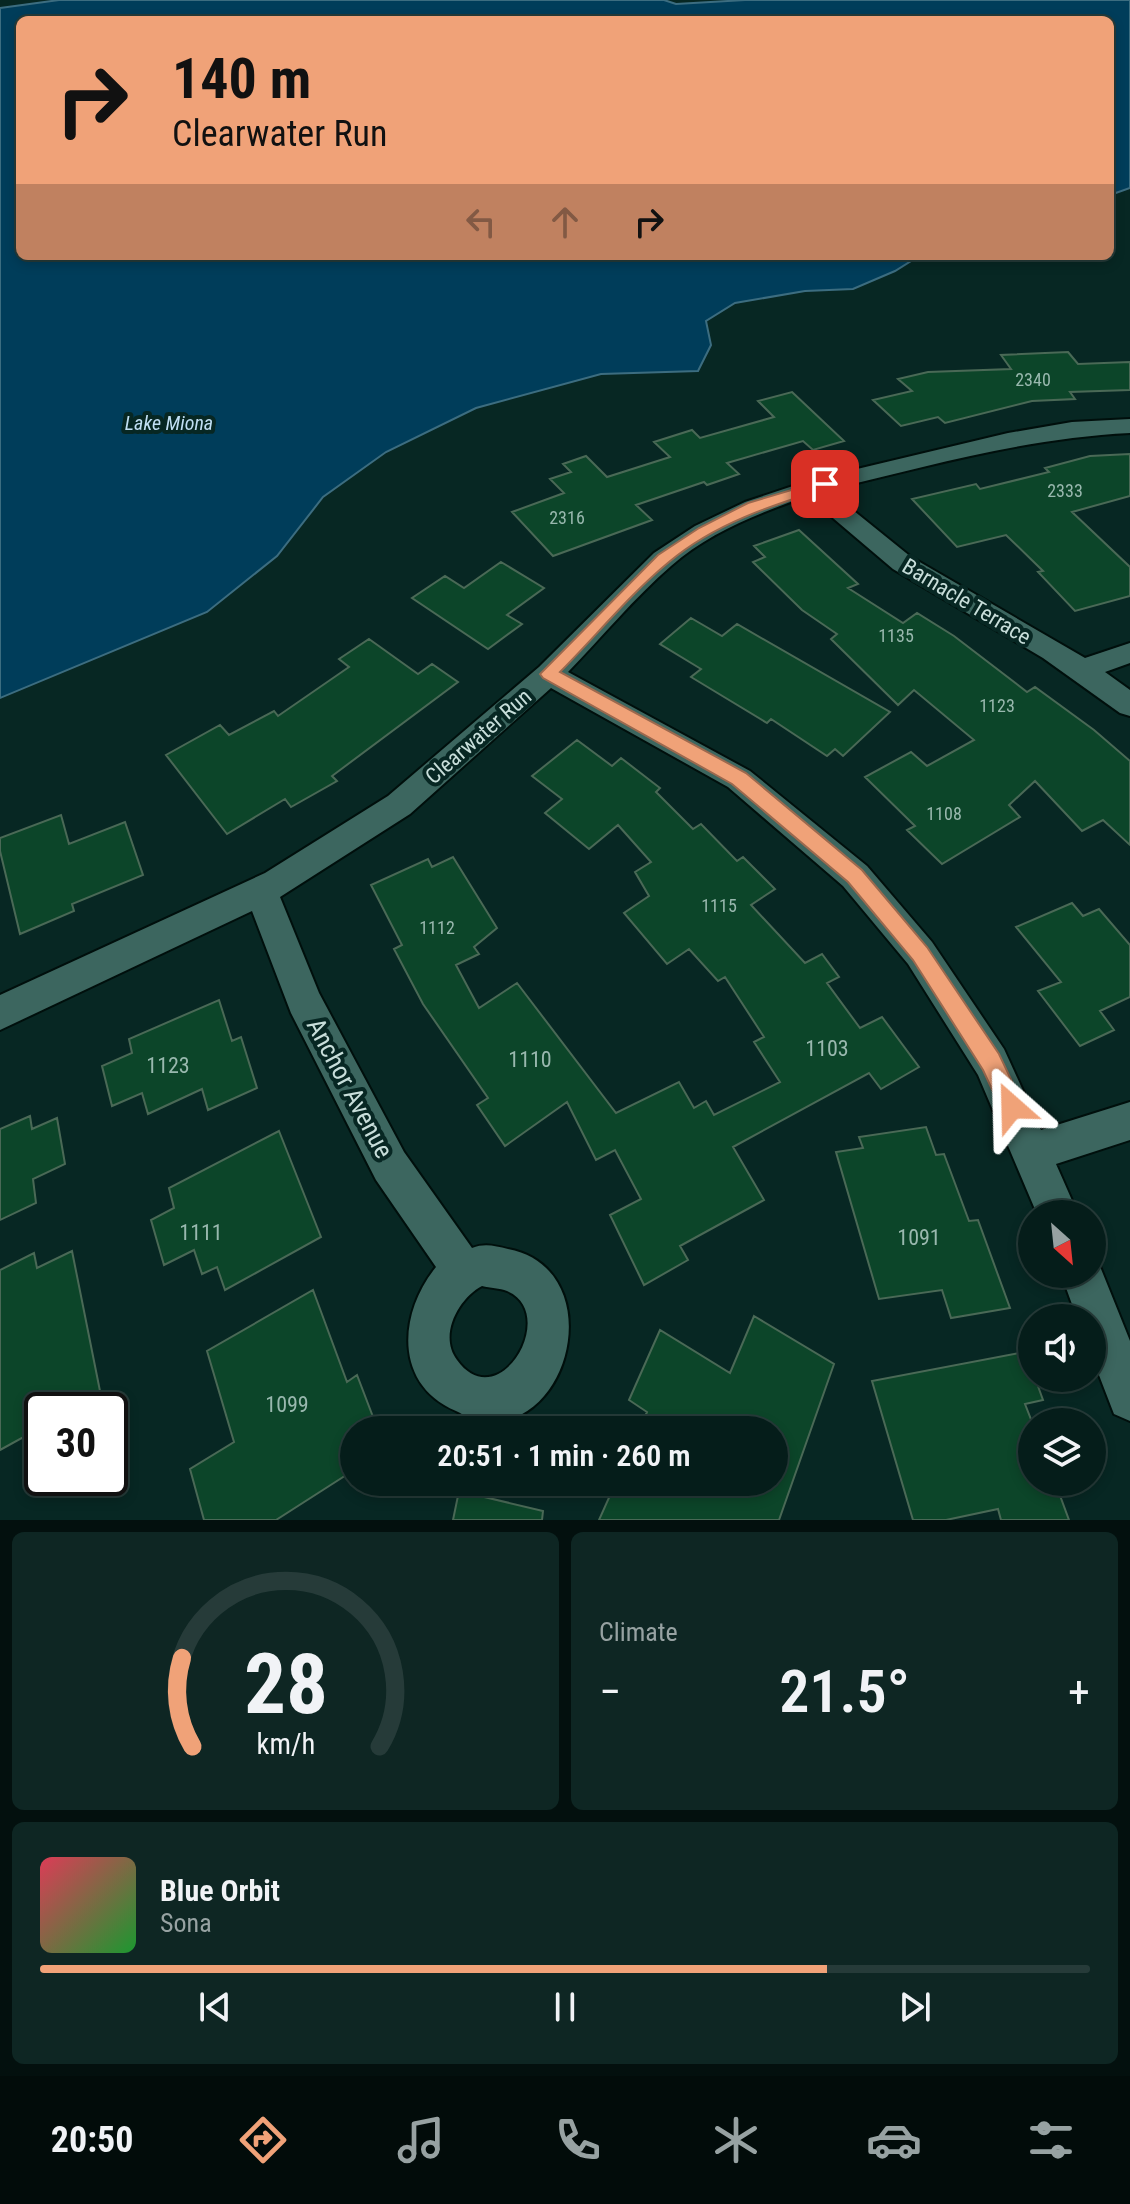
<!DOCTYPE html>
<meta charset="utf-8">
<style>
body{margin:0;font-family:"Roboto Condensed",sans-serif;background:#0e2623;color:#f1f3f6;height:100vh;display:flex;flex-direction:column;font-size:30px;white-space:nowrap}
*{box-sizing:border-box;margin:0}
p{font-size:26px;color:#97a2a2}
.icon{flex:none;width:44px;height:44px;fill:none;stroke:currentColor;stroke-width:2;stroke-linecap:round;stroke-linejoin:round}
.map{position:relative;height:1520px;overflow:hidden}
.details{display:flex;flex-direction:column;gap:12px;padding:12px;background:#03100e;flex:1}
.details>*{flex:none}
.guide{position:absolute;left:16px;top:16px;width:1098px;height:244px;border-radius:12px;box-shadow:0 4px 12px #0003,0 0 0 2px #263b39;background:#f0a278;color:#111;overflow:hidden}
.needle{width:52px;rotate:153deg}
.tools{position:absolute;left:1018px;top:1200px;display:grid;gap:16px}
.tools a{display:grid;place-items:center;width:88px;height:88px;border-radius:50%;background:#051d1a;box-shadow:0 4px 12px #0003,0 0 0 2px #263b39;font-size:40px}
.speed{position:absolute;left:24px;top:1392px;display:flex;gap:16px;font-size:40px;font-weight:700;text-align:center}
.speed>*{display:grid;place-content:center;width:104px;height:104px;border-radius:50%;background:#051d1a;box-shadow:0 4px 12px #0003,0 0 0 2px #263b39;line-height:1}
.speed .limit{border:4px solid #111;border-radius:12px;background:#fff;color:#111}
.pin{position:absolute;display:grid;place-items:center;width:68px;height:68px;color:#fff;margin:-34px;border-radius:16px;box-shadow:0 4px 12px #0006}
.me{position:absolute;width:88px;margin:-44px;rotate:335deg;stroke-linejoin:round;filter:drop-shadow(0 0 6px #0008)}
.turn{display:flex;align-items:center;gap:28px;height:168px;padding:0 24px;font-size:36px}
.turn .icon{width:104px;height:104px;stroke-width:2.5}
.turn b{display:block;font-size:56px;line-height:68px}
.lanes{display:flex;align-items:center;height:76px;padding:0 24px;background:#0003;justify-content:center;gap:40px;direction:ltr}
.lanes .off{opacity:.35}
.big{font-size:60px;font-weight:600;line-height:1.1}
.details .widget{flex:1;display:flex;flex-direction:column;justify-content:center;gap:12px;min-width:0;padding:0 28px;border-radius:12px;background:#0e2623}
.details .dial{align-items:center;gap:0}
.dial svg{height:208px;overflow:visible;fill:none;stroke:#263b39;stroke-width:7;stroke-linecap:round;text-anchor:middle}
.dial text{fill:#f1f3f6;stroke:none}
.song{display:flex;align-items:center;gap:24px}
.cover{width:96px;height:96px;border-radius:12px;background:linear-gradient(135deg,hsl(350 70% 55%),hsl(130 70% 35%))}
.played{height:8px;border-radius:4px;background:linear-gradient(90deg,#f0a278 75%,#263b39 75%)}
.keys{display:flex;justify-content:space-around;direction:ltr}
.heat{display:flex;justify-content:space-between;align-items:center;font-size:44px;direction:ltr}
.details .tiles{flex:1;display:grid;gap:12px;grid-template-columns:1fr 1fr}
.widget:last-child{grid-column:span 2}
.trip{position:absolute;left:340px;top:1416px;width:448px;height:80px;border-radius:40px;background:#051d1a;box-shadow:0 4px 12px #0003,0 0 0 2px #263b39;font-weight:600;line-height:80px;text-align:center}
.tabs{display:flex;height:128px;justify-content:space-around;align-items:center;background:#020c0a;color:#97a2a2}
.tabs .icon{width:56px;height:56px}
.tabs .selected{color:#f0a278}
.tabs b{font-size:36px;color:#f1f3f6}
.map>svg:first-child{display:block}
.water{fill:#003d5a;stroke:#3c6d80;stroke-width:2}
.building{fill:#0c4529;stroke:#4a6956;stroke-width:2}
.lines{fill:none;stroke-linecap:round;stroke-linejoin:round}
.street-casing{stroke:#000f0c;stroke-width:4}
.street{fill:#3c665f;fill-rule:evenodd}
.route{fill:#f0a278;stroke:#9c694e;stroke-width:2}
.labels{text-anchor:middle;stroke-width:8;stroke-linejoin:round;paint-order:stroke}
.number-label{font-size:18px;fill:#99b8ae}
.far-water-label{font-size:20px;font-style:italic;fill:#c1dff3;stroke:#072723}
.street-label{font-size:22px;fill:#c8deda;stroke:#072723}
.near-number-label{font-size:22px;fill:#99b8ae}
.near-street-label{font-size:26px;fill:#c8deda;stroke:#072723}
</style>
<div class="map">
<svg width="1130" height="1520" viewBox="0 0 1130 1520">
<rect width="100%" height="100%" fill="#072723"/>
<!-- water -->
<path class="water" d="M 59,0 L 664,0 L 676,4 L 745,0 L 1130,0 L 1130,188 L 1110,195 L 1110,20 L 20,20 L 20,256 L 919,256 L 895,271 L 853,289 L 805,291 L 735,303 L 706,321 L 711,345 L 698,371 L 601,374 L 476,408 L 386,452 L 323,497 L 277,556 L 207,612 L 0,698 L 0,8 Z"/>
<!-- building -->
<path class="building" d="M 1068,352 L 1078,364 L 1130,362 L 1130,390 L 1070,392 L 1075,399 L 1032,401 L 945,423 L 938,417 L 901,426 L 873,400 L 912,391 L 898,379 L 928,372 L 1011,369 L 1001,355 Z
M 792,392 L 844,441 L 813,450 L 803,441 L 727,463 L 739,474 L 707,485 L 704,482 L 636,505 L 652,520 L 553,556 L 512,512 L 564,493 L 550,479 L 571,472 L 563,464 L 586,456 L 607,477 L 670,457 L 654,442 L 692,430 L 700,438 L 774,417 L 758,401 Z
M 1130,454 L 1130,496 L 1072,512 L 1130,567 L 1130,596 L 1075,611 L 1038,572 L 1043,571 L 1006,535 L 957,547 L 912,499 L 976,484 L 980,489 L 1049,472 L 1045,468 L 1090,456 Z
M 799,530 L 858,584 L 848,588 L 903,623 L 917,613 L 954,636 L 1027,692 L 1035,687 L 1094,730 L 1130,761 L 1130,845 L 1103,820 L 1082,831 L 1035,781 L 1009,805 L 1020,817 L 942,864 L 907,830 L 915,826 L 865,777 L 911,752 L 927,766 L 974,740 L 914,690 L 898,705 L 831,639 L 837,634 L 802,610 L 753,562 L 765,557 L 754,546 Z
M 501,562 L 544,588 L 507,615 L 522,624 L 488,649 L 412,598 L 445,576 L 464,588 Z
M 691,618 L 722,636 L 737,624 L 890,712 L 843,756 L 835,749 L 827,756 L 771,719 L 767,723 L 691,677 L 701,669 L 660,644 Z
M 369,639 L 418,674 L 432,664 L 458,682 L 332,776 L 337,781 L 291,807 L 285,799 L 227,834 L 166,755 L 220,725 L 229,735 L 274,711 L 278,716 L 349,667 L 339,659 Z
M 577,740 L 612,766 L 621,758 L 660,788 L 656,792 L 693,829 L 701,824 L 737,861 L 743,857 L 775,889 L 751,905 L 805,963 L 822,954 L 839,977 L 827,983 L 860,1028 L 882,1017 L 919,1067 L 881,1089 L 869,1073 L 733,1147 L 764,1200 L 680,1246 L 688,1260 L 644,1285 L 610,1215 L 641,1199 L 615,1150 L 596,1160 L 567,1102 L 505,1146 L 477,1105 L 488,1098 L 423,1004 L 394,949 L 402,945 L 371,885 L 428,859 L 432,867 L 453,857 L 497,928 L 474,947 L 479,954 L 456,965 L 479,1008 L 517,983 L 616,1113 L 679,1082 L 694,1108 L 706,1101 L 714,1115 L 780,1082 L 754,1042 L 764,1037 L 725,977 L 718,981 L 689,949 L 667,964 L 624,913 L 649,896 L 635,872 L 651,862 L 618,825 L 589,849 L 545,813 L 562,799 L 532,776 Z
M 61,815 L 69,844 L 125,822 L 143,875 L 72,904 L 74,911 L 20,934 L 0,851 L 0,838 Z
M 1072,903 L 1083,916 L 1099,909 L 1130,945 L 1130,997 L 1100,1011 L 1114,1030 L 1080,1046 L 1038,991 L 1061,982 L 1016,927 Z
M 219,1000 L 232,1041 L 241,1037 L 257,1088 L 208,1110 L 202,1089 L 148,1114 L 142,1093 L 112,1106 L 102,1066 L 132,1053 L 129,1039 Z
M 30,1116 L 32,1129 L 57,1118 L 65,1164 L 33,1179 L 36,1203 L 0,1220 L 0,1129 Z
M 926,1127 L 936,1155 L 944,1154 L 969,1221 L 978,1220 L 1010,1308 L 951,1318 L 942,1290 L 879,1299 L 836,1152 L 863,1148 L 859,1137 Z
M 279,1131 L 321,1237 L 225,1290 L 217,1267 L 202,1274 L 194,1250 L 164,1265 L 151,1220 L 174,1208 L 169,1188 Z
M 72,1251 L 101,1396 L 74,1410 L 42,1410 L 42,1427 L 0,1450 L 0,1270 L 34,1253 L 37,1268 Z
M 313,1290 L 347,1382 L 357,1375 L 378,1430 L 354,1430 L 354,1470 L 276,1520 L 204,1520 L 190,1469 L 234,1442 L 207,1351 Z
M 754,1316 L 834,1364 L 779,1520 L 599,1520 L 616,1482 L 774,1482 L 774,1430 L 639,1430 L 647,1412 L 629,1400 L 660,1330 L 730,1373 Z
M 1025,1352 L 1032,1378 L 1035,1378 L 1043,1400 L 1025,1404 L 1032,1422 L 1032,1482 L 1055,1482 L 1069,1520 L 1001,1520 L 998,1509 L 946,1520 L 913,1520 L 872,1381 Z
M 459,1491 L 543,1511 L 542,1520 L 453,1520 Z"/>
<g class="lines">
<defs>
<path id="street" d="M 1130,419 L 1130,433 C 1027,438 928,466 828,490 L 911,557 L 1085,658 L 1130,643 L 1130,663 L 1105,672 L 1130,690 L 1130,716 L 1120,713 L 1043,658 L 893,569 L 807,496 C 760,513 709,532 671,566 C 634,598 602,637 568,672 L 750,771 L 867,866 L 932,942 L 1004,1049 L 1041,1130 L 1130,1102 L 1130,1140 L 1056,1164 L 1078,1214 L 1037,1214 L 978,1075 L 908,964 L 843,886 L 728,787 L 551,688 L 410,814 L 280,897 L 319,993 L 404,1152 L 472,1248 C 485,1243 495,1246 508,1249 C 607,1268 575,1427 485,1423 C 476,1422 464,1415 456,1411 C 394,1385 398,1314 436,1267 L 376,1180 L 291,1013 L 252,911 L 0,1030 L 0,995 L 265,873 L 388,796 L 539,667 L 654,553 L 695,526 L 745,502 L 811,480 L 1008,433 L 1072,422 ZM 482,1286 C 490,1288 500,1288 507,1291 C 560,1313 499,1418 457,1360 C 438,1335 459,1298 482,1286 Z
M 1092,1257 L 1097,1259 L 1130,1341 L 1130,1421 L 1114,1414 L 1092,1357 L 1092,1318 L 1077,1318 L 1061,1274 L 1092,1274 Z"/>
</defs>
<!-- street casing -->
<use href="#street" class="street-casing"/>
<!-- street -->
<use href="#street" class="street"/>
</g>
<!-- route -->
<path class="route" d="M 825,480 L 832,484 L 830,487 C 773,505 715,523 669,562 C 630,594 596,636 560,672 L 746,773 L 862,870 L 927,947 L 999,1054 L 1024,1107 L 1021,1115 L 1012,1119 L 1004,1115 L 983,1070 L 913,960 L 848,882 L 732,784 L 543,678 L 540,674 L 658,555 L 699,528 L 748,503 Z"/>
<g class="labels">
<!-- number labels -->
<g class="number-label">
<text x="1033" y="386">2340</text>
<text x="1065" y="497">2333</text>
<text x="567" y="524">2316</text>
<text x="896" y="642">1135</text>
<text x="997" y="712">1123</text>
<text x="944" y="820">1108</text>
<text x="719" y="912">1115</text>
<text x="437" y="934">1112</text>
</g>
<!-- far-water labels -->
<g class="far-water-label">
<text x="169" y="430">Lake Miona</text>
</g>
<!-- street labels -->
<g class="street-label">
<text transform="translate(967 601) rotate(31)" y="8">Barnacle Terrace</text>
<text transform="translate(478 736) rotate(-41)" y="8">Clearwater Run</text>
</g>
<!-- near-number labels -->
<g class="near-number-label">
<text x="827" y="1056">1103</text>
<text x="530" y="1067">1110</text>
<text x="168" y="1073">1123</text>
<text x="201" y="1240">1111</text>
<text x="919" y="1245">1091</text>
<text x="287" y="1412">1099</text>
</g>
<!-- near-street labels -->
<g class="near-street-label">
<text transform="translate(350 1088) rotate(62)" y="9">Anchor Avenue</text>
</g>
</g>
</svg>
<div class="tools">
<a><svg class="needle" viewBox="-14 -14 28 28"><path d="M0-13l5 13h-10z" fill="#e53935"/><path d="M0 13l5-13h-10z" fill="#97a2a2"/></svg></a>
<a><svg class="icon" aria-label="sound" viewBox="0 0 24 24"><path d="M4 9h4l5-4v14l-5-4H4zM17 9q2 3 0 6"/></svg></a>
<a><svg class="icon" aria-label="layers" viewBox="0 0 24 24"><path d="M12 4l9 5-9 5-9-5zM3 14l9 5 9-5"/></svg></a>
</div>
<div class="speed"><div class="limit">30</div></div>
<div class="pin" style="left:825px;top:484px;background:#d93025"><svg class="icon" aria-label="arrive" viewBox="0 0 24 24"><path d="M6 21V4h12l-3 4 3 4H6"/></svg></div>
<svg class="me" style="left:1012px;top:1107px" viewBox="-20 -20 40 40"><path d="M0-17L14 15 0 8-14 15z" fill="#f0a278" stroke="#fff" stroke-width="4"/></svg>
<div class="trip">20:51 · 1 min · 260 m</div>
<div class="guide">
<div class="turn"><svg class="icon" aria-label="right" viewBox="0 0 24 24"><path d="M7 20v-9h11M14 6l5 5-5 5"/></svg><div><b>140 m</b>Clearwater Run</div></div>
<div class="lanes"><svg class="icon off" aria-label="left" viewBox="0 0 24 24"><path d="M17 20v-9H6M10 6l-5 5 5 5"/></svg><svg class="icon off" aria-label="ahead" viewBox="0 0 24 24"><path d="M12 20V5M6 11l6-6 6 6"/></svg><svg class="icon" aria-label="right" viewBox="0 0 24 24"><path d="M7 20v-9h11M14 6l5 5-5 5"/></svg></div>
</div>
</div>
<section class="details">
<div class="tiles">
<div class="widget dial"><svg viewBox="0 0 100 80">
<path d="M14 69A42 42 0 1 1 86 69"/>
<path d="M14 69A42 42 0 0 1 10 35" stroke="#f0a278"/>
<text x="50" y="56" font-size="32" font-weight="700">28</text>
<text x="50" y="72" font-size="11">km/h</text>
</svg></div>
<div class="widget"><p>Climate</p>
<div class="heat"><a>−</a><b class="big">21.5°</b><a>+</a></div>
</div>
<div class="widget">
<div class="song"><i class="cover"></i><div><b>Blue Orbit</b><p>Sona</p></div></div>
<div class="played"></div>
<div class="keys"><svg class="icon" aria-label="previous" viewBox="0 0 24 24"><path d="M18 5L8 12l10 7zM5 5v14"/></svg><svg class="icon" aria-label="pause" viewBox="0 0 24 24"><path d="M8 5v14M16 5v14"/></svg><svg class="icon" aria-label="next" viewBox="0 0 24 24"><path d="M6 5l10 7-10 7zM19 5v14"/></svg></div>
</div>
</div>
</section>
<nav class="tabs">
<b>20:50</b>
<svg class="icon selected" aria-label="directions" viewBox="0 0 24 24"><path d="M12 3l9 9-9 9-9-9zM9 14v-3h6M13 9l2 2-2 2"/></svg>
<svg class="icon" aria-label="music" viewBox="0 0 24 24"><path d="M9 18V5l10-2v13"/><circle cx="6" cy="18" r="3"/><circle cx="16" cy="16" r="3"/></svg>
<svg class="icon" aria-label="phone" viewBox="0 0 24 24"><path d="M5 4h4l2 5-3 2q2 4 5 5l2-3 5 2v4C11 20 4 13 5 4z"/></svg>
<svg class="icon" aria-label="climate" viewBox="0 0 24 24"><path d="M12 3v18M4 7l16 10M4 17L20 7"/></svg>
<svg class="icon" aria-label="car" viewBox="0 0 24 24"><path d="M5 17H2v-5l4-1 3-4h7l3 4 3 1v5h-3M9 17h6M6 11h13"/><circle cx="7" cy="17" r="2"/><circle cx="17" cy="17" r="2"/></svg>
<svg class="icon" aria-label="filters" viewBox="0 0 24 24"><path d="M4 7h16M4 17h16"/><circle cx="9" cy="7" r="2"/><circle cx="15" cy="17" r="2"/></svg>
</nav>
